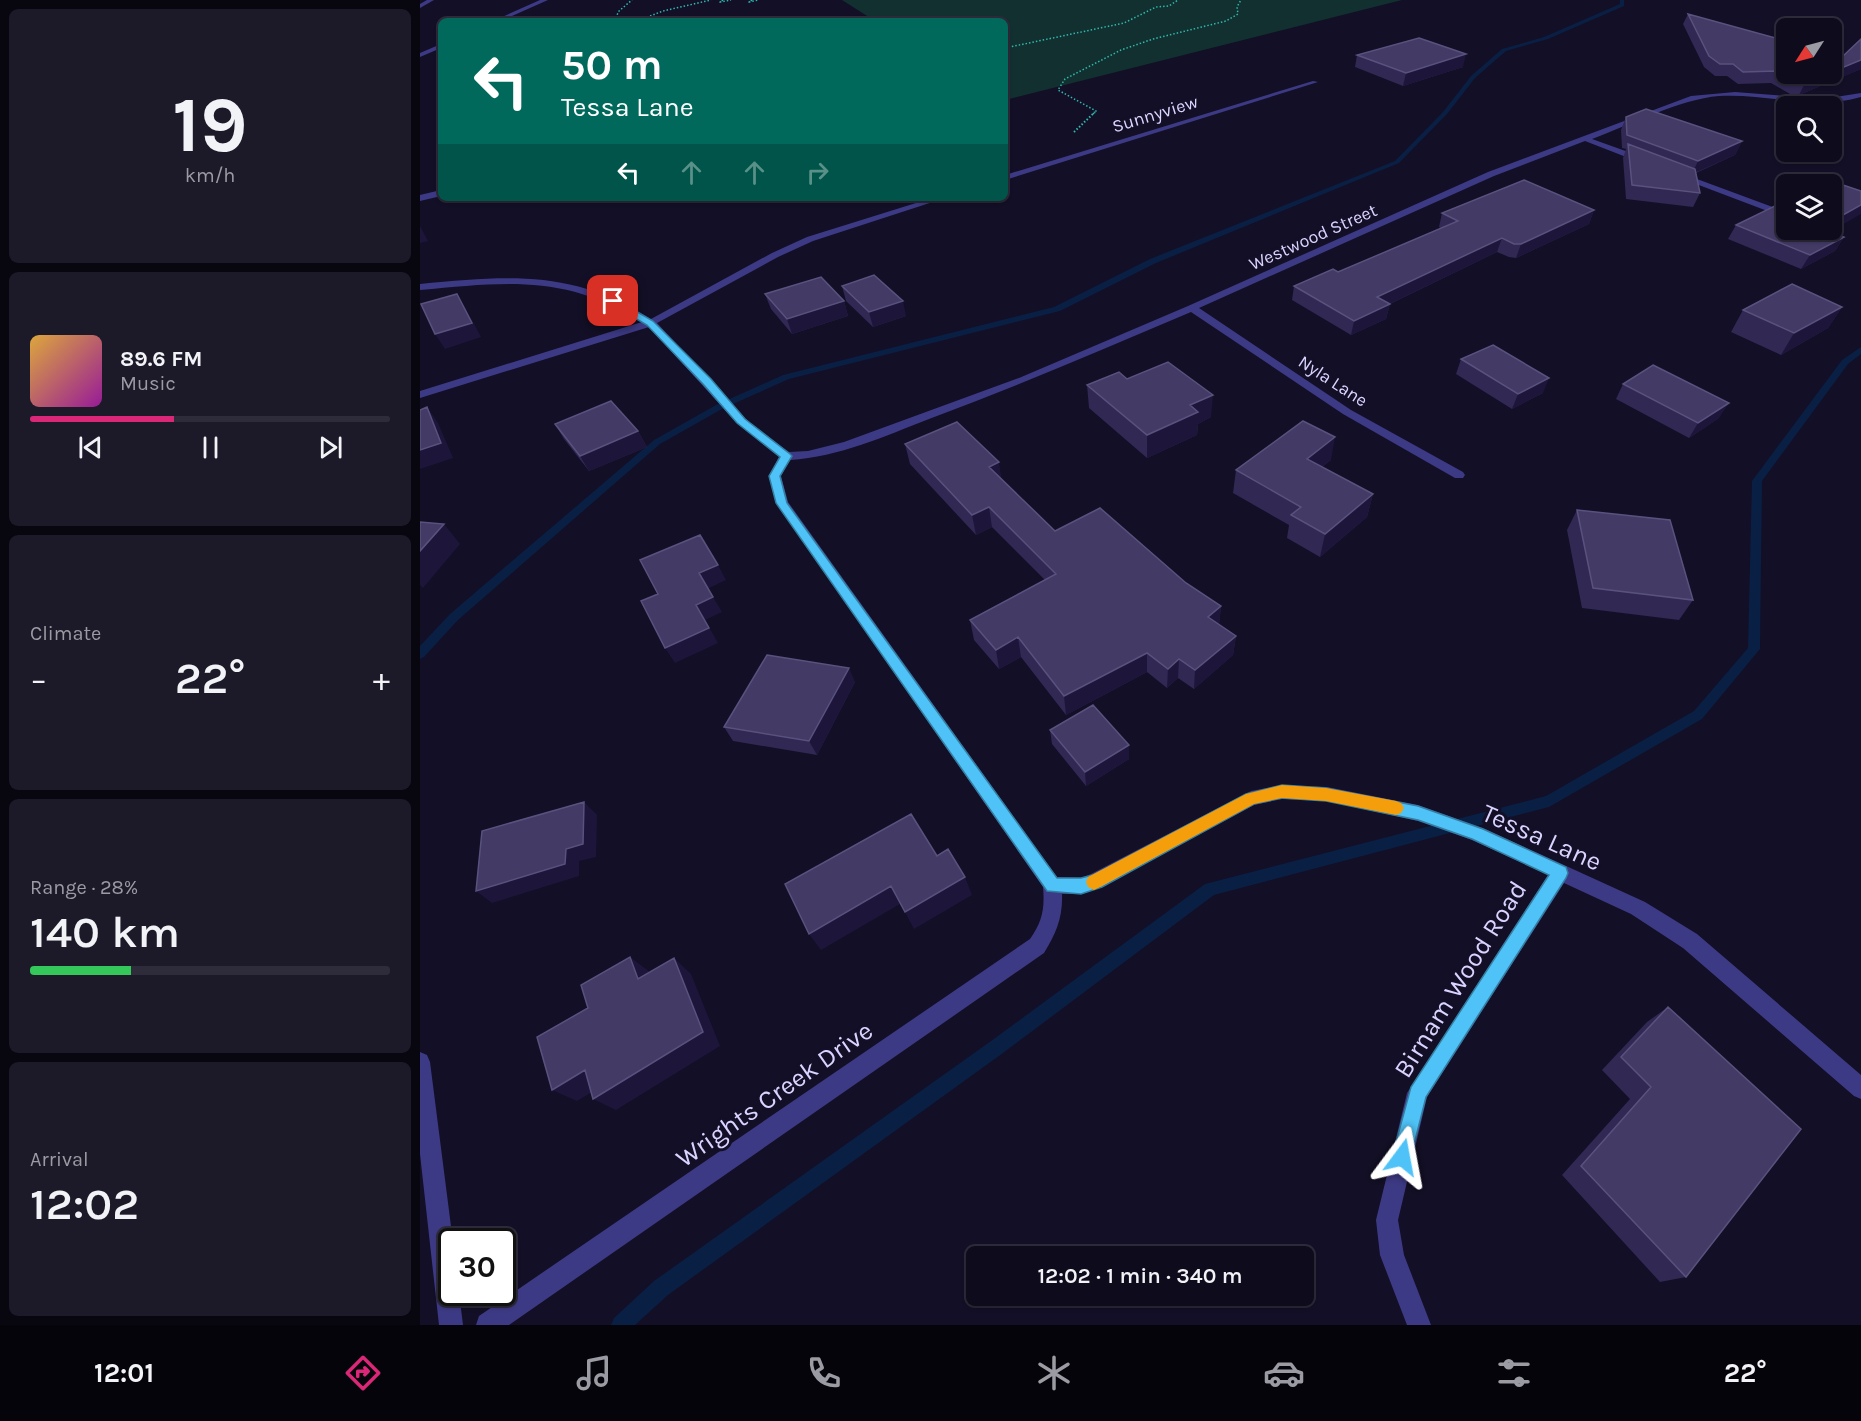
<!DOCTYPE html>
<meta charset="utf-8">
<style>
body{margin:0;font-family:Karla,sans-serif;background:#1c1929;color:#f1f3f6;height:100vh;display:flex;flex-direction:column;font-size:22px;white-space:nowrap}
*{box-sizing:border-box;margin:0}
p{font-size:20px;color:#9b9ba3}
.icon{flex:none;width:33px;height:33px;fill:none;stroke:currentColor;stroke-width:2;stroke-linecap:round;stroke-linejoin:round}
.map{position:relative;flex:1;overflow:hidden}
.details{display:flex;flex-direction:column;gap:9px;padding:9px;background:#08060f;width:420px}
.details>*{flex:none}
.top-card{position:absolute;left:18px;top:18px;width:570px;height:183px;border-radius:9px;box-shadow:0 2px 4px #0004,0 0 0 2px #2e2b3b;background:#00695c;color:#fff;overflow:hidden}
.needle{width:39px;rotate:234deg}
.fabs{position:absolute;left:1356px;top:18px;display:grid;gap:12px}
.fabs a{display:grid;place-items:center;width:66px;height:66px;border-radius:9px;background:#0e0b1c;box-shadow:0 2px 4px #0004,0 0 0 2px #2e2b3b;font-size:30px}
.speed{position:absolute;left:18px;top:1228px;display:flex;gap:12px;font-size:30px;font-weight:700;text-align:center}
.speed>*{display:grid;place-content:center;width:78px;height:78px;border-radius:50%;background:#0e0b1c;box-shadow:0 2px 4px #0004,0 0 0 2px #2e2b3b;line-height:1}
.speed .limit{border:3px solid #111;border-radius:9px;background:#fff;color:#111}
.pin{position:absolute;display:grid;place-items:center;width:51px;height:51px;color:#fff;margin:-26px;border-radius:12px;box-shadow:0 3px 9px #0006}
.me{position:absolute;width:66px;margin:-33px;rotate:13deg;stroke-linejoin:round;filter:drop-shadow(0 0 4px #0008)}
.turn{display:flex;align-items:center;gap:21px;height:126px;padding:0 24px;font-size:27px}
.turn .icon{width:78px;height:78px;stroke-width:2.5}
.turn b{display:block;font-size:42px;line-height:51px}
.lanes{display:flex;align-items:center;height:57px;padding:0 24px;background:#0003;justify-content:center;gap:30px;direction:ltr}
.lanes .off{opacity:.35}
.big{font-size:45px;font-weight:600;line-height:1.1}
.details .widget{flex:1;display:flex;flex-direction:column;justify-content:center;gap:9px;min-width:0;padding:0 21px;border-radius:9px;background:#1c1929}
.details .dial{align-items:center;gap:0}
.dial b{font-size:78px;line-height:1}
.song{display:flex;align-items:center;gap:18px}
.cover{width:72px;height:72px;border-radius:9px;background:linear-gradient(135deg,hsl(40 70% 55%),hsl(300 70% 35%))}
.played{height:6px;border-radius:3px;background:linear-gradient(90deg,#db2777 40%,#2e2b3b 40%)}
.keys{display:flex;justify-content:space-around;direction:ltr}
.heat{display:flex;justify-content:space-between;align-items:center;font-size:33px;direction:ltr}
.charge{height:9px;border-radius:4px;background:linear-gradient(90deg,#34c759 28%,#2e2b3b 0)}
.trip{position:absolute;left:546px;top:1246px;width:348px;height:60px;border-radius:9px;background:#0e0b1c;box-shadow:0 2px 4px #0004,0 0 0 2px #2e2b3b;font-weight:600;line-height:60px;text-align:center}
.dock{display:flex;height:96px;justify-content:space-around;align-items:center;background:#06040b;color:#9b9ba3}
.dock .icon{width:42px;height:42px}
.dock .active{color:#db2777}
.dock b{font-size:27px;color:#f1f3f6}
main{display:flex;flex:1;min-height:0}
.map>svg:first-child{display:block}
.green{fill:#12302f}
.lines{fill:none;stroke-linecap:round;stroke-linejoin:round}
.stream{fill:#0a1f44;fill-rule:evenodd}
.path-far1{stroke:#2fb8b0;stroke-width:1.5;stroke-dasharray:1.5 2;stroke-linecap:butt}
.path{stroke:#2fb8b0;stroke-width:2;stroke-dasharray:1.5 2;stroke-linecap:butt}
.street{fill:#3d3a85;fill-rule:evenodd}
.wall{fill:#312854}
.shaded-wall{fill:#1d163a}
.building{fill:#433a66;stroke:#5a527e;stroke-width:1.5}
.route{fill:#4fc3f7;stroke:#337fa1;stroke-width:1.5}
.slow{fill:#f59e0b}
.labels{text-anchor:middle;stroke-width:6;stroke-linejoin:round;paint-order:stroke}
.far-street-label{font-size:18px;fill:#d9d4ff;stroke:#130f26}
.near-street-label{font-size:26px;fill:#d9d4ff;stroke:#130f26}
</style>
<main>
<section class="details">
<div class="widget dial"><b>19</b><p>km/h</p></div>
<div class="widget">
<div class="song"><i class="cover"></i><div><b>89.6 FM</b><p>Music</p></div></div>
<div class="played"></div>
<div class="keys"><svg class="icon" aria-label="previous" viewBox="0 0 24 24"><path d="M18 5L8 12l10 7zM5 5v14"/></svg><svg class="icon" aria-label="pause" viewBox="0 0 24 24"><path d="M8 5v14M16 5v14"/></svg><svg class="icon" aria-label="next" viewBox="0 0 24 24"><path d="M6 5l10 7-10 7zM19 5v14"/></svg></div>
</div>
<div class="widget"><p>Climate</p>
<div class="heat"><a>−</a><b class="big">22°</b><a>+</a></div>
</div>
<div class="widget"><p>Range · 28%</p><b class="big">140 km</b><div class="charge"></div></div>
<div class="widget"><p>Arrival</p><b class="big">12:02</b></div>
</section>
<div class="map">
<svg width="1441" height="1325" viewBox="0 0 1441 1325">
<rect width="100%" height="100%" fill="#130f26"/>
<!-- green -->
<path class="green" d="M 422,0 L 982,0 L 585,100 L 585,21 L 455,21 Z"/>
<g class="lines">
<!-- stream -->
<path class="stream" d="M 1200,0 L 1204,0 L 1204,6 L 1128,39 L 1086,51 L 1055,78 L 1027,114 L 979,163 L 736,263 L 640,311 L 369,379 L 302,409 L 240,444 L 38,620 L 4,657 L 0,659 L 0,646 L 30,614 L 234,440 L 296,405 L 363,375 L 634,307 L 730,259 L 975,161 L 1023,112 L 1051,76 L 1082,49 L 1124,37 L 1200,4 Z
M 1441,347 L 1441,354 L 1428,364 L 1342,481 L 1340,649 L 1282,719 L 1129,807 L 794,895 L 583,1053 L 248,1295 L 215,1325 L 191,1325 L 194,1318 L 234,1281 L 571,1041 L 785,884 L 1126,796 L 1274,711 L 1328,648 L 1332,481 L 1422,360 Z"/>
<!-- path-far1 -->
<path class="path-far1" d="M 303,0 L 300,2 L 311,0
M 332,0 L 329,2 L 338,0
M 194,21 L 199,11 L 212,0
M 217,21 L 243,11 L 291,0
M 585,48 L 704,23 L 736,7 L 749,6 L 758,0
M 673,114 L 676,111 L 638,90 L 645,79 L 701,50 L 733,39 L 806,21 L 818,14 L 817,7 L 821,0"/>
<!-- path -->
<path class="path" d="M 654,132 L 675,112"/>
<!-- street -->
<path class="street" d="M 7,0 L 14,0 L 0,8 L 0,4 Z
M 120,0 L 128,0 L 81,21 L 73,21 Z
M 21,44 L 21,48 L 0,57 L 0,53 Z
M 893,81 L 898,82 L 585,180 L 585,175 Z
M 1315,92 L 1403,99 L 1441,93 L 1441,97 C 1394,111 1347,93 1299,96 C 1260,99 1210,125 1172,139 L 1225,158 L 1225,162 L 1219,162 L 1165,141 L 1074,176 L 779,308 L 931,410 L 1043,472 L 1045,475 L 1043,478 L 1035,478 L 923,414 L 771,312 C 684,349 598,386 509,419 C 465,436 419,457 370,460 L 361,476 L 368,502 L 637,877 L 661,878 L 671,874 L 831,791 L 862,785 L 907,787 L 998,805 L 1063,828 L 1225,902 L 1277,934 L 1441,1075 L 1441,1099 L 1434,1096 L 1263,948 L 1211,914 L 1144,883 L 1007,1097 L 978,1220 L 984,1255 L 1011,1325 L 987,1325 L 960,1255 L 956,1220 L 987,1093 L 1128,875 L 1052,840 L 998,821 L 907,801 L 862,799 L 834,805 L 682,887 L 661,894 L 642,894 C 643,917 636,934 624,953 L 89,1325 L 56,1325 L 59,1316 L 610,939 C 622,922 625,909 623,887 L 356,503 L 349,476 L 359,457 L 315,421 L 231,329 L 229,327 L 0,398 L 0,391 L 222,322 C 146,274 86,282 0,290 L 0,284 C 89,276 151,269 231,319 L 352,253 L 387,237 L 512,198 L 525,198 L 393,241 L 358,257 L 237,323 L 329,422 L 369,452 L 388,451 L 424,442 L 599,378 L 768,306 L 1068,172 L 1271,96 Z
M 1258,172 L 1366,212 L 1366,218 L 1255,176 L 1255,172 Z
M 21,190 L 21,196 L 0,201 L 0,195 Z
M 0,1052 L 7,1055 L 10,1062 L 33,1242 L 32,1293 L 39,1293 L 43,1325 L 19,1325 L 0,1154 Z"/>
</g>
<!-- wall -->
<path class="wall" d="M 1268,14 L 1422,57 L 1441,39 L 1441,69 L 1379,95 L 1370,94 L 1351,83 L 1318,84 L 1307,76 L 1295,76 L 1284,67 L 1263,24 Z
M 937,55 L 1043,67 L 983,86 L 935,67 Z
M 1206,117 L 1322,141 L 1315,155 L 1276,173 L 1280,193 L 1273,207 L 1206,199 L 1203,158 L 1206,149 L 1202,148 L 1201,130 Z
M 1412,184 L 1441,191 L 1415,229 L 1412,229 Z
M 1174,210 L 1169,224 L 1096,258 L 1089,257 L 1077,252 L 970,304 L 966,319 L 931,335 L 872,300 L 874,286 L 918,272 L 1021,228 L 1019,227 L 1022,213 Z
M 1316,225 L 1408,230 L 1424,237 L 1415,251 L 1381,269 L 1308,239 Z
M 422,286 L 486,316 L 453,327 L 426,301 Z
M 345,294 L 424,301 L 428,316 L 372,334 L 351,309 Z
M 1422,307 L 1408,328 L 1361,355 L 1311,332 L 1323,310 Z
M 1041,359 L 1123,393 L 1092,409 L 1036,374 Z
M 707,379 L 791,417 L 778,424 L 777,435 L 727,458 L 669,408 L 667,385 Z
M 1203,384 L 1299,418 L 1269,438 L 1196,399 Z
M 135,424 L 218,431 L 227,447 L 169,471 L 144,439 Z
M 485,444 L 582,480 L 635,531 L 766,583 L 801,606 L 799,624 L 816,636 L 813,655 L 774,689 L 758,678 L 747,688 L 727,672 L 646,715 L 601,657 L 579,669 L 554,640 L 550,620 L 625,580 L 572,527 L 556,535 L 490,464 Z
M 911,460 L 902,467 L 953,494 L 947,517 L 900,557 L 867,538 L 869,525 L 813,493 L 816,470 Z
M 1157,510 L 1273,600 L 1259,620 L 1162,608 L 1147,530 Z
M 435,682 L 397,755 L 313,741 L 304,727 Z
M 630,730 L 709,759 L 666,786 L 632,744 Z
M 1248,1007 L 1266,1277 L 1240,1282 L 1142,1175 L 1210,1099 L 1182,1070 L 1227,1022 Z"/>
<!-- shaded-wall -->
<path class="shaded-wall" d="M 1046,54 L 1043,67 L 983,86 L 986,73 Z
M 1441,60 L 1441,69 L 1379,95 L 1385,83 L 1408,74 L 1412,74 L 1412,72 Z
M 1322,141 L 1315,155 L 1272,174 L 1278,161 Z
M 1441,205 L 1441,214 L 1415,229 L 1423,215 Z
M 1174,210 L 1169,224 L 1096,258 L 1101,244 Z
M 0,226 L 8,241 L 0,243 Z
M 1424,237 L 1415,251 L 1381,269 L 1390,255 Z
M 1082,238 L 1077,252 L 955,311 L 970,304 L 966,319 L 931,335 L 934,321 L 957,297 Z
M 37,294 L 46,309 L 61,337 L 25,349 L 15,334 Z
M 424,301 L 428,316 L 372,334 L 367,319 Z
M 483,301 L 486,316 L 453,327 L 449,312 Z
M 1422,307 L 1408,328 L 1361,355 L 1374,333 Z
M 1129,378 L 1123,393 L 1092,409 L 1098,394 Z
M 793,395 L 791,417 L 778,424 L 777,435 L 727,458 L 727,435 L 770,405 Z
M 1309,403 L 1299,418 L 1269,438 L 1278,423 Z
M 7,407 L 18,423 L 33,458 L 0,469 L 0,450 Z
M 218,431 L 227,447 L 169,471 L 160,456 Z
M 915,437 L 911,460 L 883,481 L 887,459 Z
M 579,462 L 582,483 L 569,467 Z
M 953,494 L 947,517 L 900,557 L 905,534 Z
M 569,507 L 572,527 L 556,535 L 552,515 Z
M 24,524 L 40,544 L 3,588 L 0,585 L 0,551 Z
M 298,565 L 306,580 L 287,589 L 279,573 Z
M 293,597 L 302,612 L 285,620 L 298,643 L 255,663 L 245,648 L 276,605 Z
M 801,606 L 799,626 L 788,617 Z
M 816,636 L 813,655 L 774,689 L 775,670 Z
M 598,637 L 601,657 L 579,669 L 576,650 Z
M 727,653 L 727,672 L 646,715 L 644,696 Z
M 759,659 L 758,678 L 747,688 L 748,669 Z
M 429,668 L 435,682 L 397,755 L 389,741 Z
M 709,745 L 709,759 L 666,786 L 665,772 Z
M 164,802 L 177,815 L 176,857 L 159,861 L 159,876 L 72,903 L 56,891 Z
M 545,877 L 552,895 L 494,929 L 485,912 Z
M 471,886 L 480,904 L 401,950 L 389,934 Z
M 210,957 L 230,972 L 218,979 Z
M 254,958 L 271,974 L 300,1046 L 196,1110 L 173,1099 Z
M 165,1070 L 187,1083 L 157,1101 L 132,1090 Z"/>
<!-- building -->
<path class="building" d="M 1268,14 L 1366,41 L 1366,74 L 1408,74 L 1385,83 L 1377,82 L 1357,71 L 1323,72 L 1313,64 L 1300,64 L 1289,56 Z
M 999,38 L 1046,54 L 986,73 L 937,55 Z
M 1441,39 L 1441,60 L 1412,72 L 1412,54 L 1422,57 Z
M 1226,109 L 1322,141 L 1278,161 L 1207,135 L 1206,117 Z
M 1208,144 L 1275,169 L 1280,193 L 1212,185 Z
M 1104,180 L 1174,210 L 1101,244 L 1094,244 L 1082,238 L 957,297 L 970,304 L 934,321 L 874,286 L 913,269 L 918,272 L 1038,221 L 1022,213 Z
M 1408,180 L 1441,191 L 1441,205 L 1423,215 L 1412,215 L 1412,184 L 1400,184 Z
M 1363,202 L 1366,203 L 1366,230 L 1406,230 L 1424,237 L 1390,255 L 1316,225 Z
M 454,275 L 483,301 L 449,312 L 422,286 Z
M 401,277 L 424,301 L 367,319 L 345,294 Z
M 1372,284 L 1422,307 L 1374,333 L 1323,310 Z
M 37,294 L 52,323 L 15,334 L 1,304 Z
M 1073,345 L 1129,378 L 1098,394 L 1041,359 Z
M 748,362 L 793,395 L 770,405 L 778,412 L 727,435 L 667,385 L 699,372 L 707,379 Z
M 1233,365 L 1309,403 L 1278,423 L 1203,384 Z
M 191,401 L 218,431 L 160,456 L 135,424 Z
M 7,407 L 21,443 L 0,450 L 0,410 Z
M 883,421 L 915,437 L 887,459 L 953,494 L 905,534 L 871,515 L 881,507 L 816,470 Z
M 537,422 L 579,462 L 569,467 L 635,531 L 680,508 L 766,583 L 801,606 L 788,617 L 816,636 L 775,670 L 759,659 L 748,669 L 727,653 L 644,696 L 598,637 L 576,650 L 550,620 L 636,574 L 569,507 L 552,515 L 485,444 Z
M 1157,510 L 1250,520 L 1273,600 L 1173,588 Z
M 0,522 L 24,524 L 0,551 Z
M 280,535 L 298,565 L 279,573 L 293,597 L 276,605 L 289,628 L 245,648 L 221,601 L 238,594 L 220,560 Z
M 347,655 L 429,668 L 389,741 L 304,727 Z
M 673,705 L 709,745 L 665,772 L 630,730 Z
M 164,802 L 163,844 L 146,849 L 145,864 L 56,891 L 62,831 Z
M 491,814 L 517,856 L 528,849 L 545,877 L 485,912 L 471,886 L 389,934 L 365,884 Z
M 210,957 L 218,979 L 254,958 L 283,1032 L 173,1099 L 165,1070 L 132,1090 L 117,1037 L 168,1008 L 161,985 Z
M 1248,1007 L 1381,1129 L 1266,1277 L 1161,1166 L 1231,1087 L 1201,1057 Z"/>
<!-- route -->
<path class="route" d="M 193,298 L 233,321 L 291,379 L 325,419 L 370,454 L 372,456 L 360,476 L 367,503 L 637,878 L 661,878 L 673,875 L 826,794 L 862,785 L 906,788 L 998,806 L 1063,829 L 1146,867 L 1148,873 L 1146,878 L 1006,1097 L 989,1164 L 982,1167 L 975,1164 L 972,1157 L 991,1087 L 1129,875 L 1052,839 L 998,820 L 906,801 L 862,798 L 834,804 L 682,887 L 661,894 L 627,891 L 356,503 L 349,476 L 360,457 L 317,423 L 283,384 L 227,325 L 189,303 L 189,299 Z"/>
<!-- slow -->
<path class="slow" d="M 862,785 L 906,788 L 976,801 L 981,803 L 984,808 L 981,813 L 976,815 L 906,801 L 862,798 L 834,804 L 680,887 L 674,890 L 668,887 L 666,882 L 668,877 L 826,794 Z"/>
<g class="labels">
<!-- far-street labels -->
<g class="far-street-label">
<text transform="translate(735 114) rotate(-17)" y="6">Sunnyview</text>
<text transform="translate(893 237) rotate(-24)" y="6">Westwood Street</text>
<text transform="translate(913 381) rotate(33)" y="6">Nyla Lane</text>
</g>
<!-- near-street labels -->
<g class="near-street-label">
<text transform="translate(1122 837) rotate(24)" y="9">Tessa Lane</text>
<text transform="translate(1040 979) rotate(-58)" y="9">Birnam Wood Road</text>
<text transform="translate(354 1094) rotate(-35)" y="9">Wrights Creek Drive</text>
</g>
</g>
</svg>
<div class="fabs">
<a><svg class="needle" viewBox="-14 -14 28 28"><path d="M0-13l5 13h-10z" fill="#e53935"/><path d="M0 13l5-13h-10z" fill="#9b9ba3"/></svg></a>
<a><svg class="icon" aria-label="search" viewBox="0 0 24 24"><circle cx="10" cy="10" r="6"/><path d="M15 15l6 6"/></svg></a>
<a><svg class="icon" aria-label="layers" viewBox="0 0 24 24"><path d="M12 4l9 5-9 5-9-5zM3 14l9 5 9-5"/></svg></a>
</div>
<div class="speed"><div class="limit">30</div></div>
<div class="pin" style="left:193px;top:301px;background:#d93025"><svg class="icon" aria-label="arrive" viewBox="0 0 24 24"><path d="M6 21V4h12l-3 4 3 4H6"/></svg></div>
<svg class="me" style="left:982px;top:1157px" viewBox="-20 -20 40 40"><path d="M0-17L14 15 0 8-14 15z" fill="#4fc3f7" stroke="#fff" stroke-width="4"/></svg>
<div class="trip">12:02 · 1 min · 340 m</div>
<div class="top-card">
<div class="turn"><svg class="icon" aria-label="left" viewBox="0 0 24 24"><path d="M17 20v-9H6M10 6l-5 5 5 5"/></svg><div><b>50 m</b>Tessa Lane</div></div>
<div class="lanes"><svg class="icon" aria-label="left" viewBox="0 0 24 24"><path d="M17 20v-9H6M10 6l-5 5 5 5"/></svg><svg class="icon off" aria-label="ahead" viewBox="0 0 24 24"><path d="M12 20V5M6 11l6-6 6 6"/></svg><svg class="icon off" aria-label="ahead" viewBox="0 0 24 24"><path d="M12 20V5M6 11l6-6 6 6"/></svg><svg class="icon off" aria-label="right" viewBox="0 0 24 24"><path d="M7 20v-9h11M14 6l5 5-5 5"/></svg></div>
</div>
</div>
</main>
<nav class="dock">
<b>12:01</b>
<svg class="icon active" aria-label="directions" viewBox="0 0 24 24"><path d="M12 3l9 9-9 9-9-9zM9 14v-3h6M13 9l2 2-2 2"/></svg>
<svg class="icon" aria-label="music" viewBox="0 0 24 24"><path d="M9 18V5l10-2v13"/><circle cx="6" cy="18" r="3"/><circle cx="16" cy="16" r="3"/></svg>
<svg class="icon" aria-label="phone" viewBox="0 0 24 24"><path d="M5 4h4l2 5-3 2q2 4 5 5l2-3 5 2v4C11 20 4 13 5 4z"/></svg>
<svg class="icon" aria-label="climate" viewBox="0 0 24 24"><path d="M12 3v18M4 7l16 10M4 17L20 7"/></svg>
<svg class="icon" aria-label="car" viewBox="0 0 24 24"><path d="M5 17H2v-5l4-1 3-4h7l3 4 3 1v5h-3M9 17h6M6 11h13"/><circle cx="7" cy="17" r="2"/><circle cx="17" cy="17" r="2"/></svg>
<svg class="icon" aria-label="filters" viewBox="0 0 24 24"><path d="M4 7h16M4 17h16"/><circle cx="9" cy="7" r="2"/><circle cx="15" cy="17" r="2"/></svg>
<b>22°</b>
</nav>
